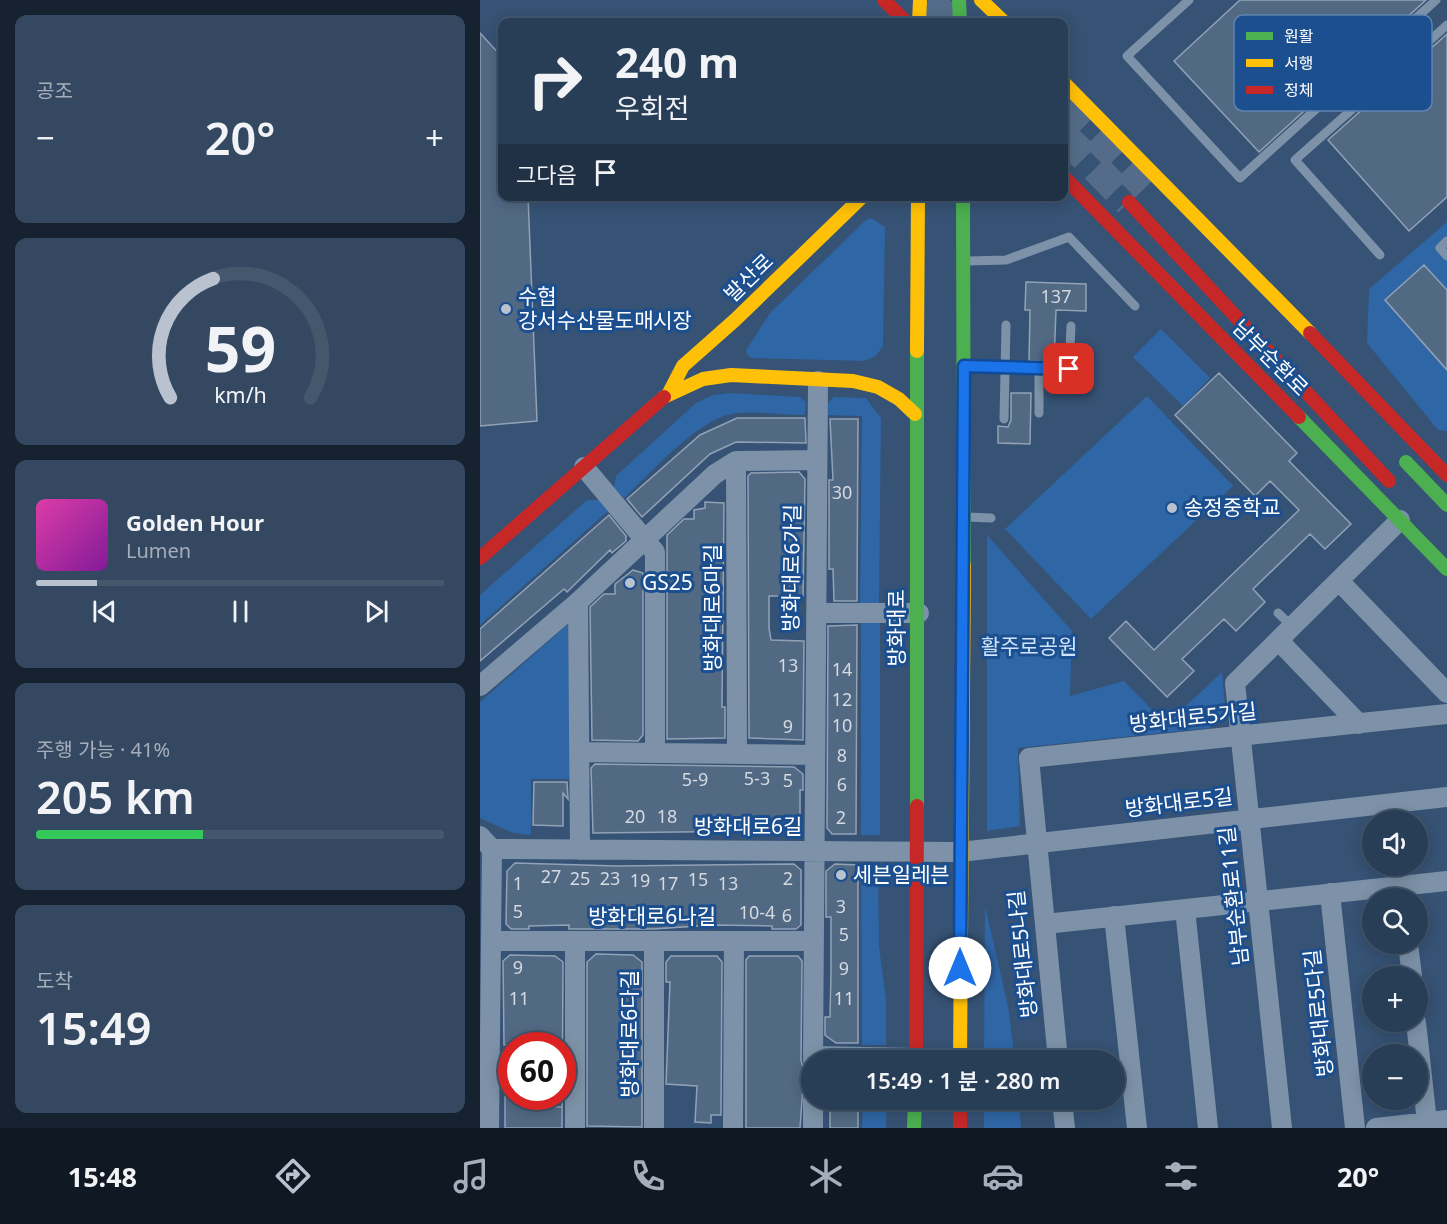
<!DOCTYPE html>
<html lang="ko">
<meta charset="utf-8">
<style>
body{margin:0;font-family:"Noto Sans","Noto Sans KR",sans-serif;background:#344961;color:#f1f3f6;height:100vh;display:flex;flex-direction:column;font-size:22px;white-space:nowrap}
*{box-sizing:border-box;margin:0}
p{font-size:20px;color:#a5aeba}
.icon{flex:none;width:33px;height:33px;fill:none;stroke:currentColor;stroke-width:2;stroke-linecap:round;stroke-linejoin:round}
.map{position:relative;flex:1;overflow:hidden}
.sheet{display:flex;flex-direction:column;gap:15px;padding:15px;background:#162230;width:480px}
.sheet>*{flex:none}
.guide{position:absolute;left:18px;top:18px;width:570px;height:183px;border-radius:12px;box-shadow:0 3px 15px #0003,0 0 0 2px #44576d;background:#283e57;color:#f1f3f6;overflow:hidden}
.fabs{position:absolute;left:882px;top:810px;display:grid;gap:12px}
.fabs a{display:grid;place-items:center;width:66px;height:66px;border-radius:50%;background:#283e57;box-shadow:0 3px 15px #0003,0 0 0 2px #44576d;font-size:30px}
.speed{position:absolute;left:18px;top:1032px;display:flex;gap:12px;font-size:30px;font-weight:700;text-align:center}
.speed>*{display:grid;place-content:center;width:78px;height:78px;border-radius:50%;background:#283e57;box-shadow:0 3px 15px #0003,0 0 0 2px #44576d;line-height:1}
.speed .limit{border:9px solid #d22;background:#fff;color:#111}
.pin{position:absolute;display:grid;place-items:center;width:51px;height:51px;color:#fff;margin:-26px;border-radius:12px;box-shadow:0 3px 9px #0006}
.me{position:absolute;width:66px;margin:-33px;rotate:0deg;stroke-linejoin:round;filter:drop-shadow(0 0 4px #0008)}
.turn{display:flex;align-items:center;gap:21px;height:126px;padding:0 18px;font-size:27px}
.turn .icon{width:78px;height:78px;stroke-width:2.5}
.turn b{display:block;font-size:42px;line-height:51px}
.then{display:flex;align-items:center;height:57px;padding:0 18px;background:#0003;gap:12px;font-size:22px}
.big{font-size:45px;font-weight:600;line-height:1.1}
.sheet .widget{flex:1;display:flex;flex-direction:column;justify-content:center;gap:9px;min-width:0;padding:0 21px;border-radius:12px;background:#344961}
.sheet .dial{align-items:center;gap:0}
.dial svg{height:156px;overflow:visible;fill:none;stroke:#44576d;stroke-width:7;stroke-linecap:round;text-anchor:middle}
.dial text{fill:#f1f3f6;stroke:none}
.song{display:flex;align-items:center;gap:18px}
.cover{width:72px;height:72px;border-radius:9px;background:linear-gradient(135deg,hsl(320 70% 55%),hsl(290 70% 35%))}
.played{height:6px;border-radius:3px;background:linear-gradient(90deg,#b9c2ce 15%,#44576d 15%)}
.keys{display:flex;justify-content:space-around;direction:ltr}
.heat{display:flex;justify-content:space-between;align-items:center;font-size:33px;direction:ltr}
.charge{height:9px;border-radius:4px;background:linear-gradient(90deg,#34c759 41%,#44576d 0)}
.trip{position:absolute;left:321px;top:1050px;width:324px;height:60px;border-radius:30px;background:#283e57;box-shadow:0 3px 15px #0003,0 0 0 2px #44576d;font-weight:600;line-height:60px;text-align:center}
.dock{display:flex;height:96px;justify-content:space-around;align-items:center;background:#101923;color:#a5aeba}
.dock .icon{width:42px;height:42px}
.dock .on{color:#b9c2ce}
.dock b{font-size:27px;color:#f1f3f6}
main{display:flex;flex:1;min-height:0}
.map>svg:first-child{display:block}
.green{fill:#2f66a5}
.building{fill:#526984;stroke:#92a2b6;stroke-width:1.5}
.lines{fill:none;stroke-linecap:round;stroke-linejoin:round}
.primary-tunnel{stroke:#546c89;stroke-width:30;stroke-dasharray:30 15;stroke-linecap:butt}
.lane{stroke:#7d92a8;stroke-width:9}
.street{stroke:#7d92a8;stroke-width:20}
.fast{stroke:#4caf50;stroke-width:14}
.slow{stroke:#ffc107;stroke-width:14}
.jam{stroke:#c62828;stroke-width:14}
.route-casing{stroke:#114b97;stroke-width:15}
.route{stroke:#1a73e8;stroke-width:10}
.poi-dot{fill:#b9c2ce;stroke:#1b4f8f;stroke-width:2}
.labels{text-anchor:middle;stroke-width:6;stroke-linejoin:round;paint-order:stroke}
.number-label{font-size:18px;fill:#d4dae0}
.street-label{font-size:21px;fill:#fff;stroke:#1b4f8f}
.poi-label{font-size:21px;fill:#fff;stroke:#1b4f8f;text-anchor:start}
.park-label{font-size:21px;fill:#cfe3fa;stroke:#1b4f8f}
.key{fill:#1b4f8f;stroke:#5f84b1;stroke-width:1.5}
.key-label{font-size:16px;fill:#fff}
</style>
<main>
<section class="sheet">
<div class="widget"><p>공조</p>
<div class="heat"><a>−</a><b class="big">20°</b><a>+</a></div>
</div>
<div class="widget dial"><svg viewBox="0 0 100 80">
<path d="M14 69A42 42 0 1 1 86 69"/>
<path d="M14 69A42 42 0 0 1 36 8" stroke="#b9c2ce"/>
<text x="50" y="56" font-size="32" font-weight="700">59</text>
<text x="50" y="72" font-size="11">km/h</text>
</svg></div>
<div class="widget">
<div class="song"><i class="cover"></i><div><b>Golden Hour</b><p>Lumen</p></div></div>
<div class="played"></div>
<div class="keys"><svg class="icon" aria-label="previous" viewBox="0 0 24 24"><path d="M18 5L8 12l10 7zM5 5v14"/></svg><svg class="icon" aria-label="pause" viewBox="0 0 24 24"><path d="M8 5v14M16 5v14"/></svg><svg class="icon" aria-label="next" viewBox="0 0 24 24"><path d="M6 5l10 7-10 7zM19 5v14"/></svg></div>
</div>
<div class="widget"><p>주행 가능 · 41%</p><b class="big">205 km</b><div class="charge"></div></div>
<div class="widget"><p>도착</p><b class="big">15:49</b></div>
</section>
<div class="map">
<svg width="967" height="1128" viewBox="0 0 967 1128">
<rect width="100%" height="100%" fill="#365274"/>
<!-- green -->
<path class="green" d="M 391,218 L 405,227 L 403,346 L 396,356 L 384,361 L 271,358 L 267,355 L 266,350 L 290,313 L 386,220 Z
M 967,222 L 967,431 L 958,430 L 887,343 L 889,289 Z
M 681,329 L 730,378 L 703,406 L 653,357 Z
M 250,393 L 320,397 L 326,402 L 325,415 C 302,415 274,410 251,414 C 215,422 171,473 144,498 L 134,488 L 136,476 L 216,403 L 233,395 Z
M 667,396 L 753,486 L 611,619 L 525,529 Z
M 354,397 L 386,398 L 401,418 L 399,603 L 380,603 L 382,416 L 347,415 L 348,403 Z
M 107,500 L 119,500 L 128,511 L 0,625 L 0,595 Z
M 507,535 L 592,631 L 590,696 L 644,681 L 682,720 L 689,722 L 742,672 L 746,717 L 729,728 L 538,748 L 540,826 L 507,831 Z
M 381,622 L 400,623 L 400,835 L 381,835 Z
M 88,624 L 91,779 L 51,779 L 51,835 L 33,833 L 0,818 L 0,702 Z
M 381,866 L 398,866 L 399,946 L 406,999 L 406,1045 L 382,1045 Z
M 505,906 L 528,1006 L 535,1060 L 504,1060 Z
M 383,1100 L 407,1100 L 406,1128 L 382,1128 Z
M 504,1100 L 539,1100 L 541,1128 L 504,1128 Z"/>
<!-- building -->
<path class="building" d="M 760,0 L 946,0 L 779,152 L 694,61 Z
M 0,33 L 22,57 L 22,196 L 48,196 L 57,421 L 0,426 Z
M 967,34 L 967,197 L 929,231 L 848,140 Z
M 944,265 L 967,290 L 967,370 L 905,300 Z
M 546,282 L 606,284 L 606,311 L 576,310 L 574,362 L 549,361 L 550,310 L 545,310 Z
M 739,373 L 817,453 L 809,461 L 871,524 L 845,549 L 830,534 L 773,589 L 785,602 L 756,631 L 744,619 L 702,659 L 714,671 L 687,697 L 629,638 L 646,621 L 674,650 L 819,510 L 790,481 L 775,496 L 695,415 Z
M 531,393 L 551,393 L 550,444 L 518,443 L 518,426 L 528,427 L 531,420 Z
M 257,418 L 325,418 L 326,443 L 256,442 L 230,454 L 162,517 L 147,499 L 220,435 Z
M 350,419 L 378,419 L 377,601 L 354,601 L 353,569 L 349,569 L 349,480 L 353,480 Z
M 319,472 L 325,479 L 323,596 L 289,596 L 289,628 L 291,640 L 324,641 L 323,740 L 269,738 L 268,476 L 271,473 Z
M 225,502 L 244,503 L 242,707 L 245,707 L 245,738 L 187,739 L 187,535 L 204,519 L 214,519 L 214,510 L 225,508 Z
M 129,515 L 146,536 L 146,541 L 132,553 L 130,550 L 87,592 L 84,589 L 0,661 L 0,629 Z
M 153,570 L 163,573 L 163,735 L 158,741 L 112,740 L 110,607 L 124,594 L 135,594 L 135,584 Z
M 377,625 L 376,834 L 352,834 L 347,828 L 348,626 Z
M 115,764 L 314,767 L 323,774 L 323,790 L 320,790 L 320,823 L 315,830 L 289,831 L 113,833 L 111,768 Z
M 54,782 L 87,782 L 88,799 L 83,793 L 83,826 L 53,825 Z
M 35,863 L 137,866 L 314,864 L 321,870 L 321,925 L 316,929 L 292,929 L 292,926 L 234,925 L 173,929 L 89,929 L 89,925 L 49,926 L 49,929 L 31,929 L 26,924 L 27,871 Z
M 355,864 L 378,865 L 378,1043 L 356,1043 L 345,1035 L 345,1017 L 350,1017 L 351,973 L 351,917 L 346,917 L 346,871 Z
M 116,954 L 153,955 L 162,962 L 162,1127 L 107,1126 L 107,962 Z
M 30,955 L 75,956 L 83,962 L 82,1128 L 25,1128 L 25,1096 L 56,1096 L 56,1106 L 82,1107 L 82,1046 L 24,1045 L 23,961 Z
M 191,956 L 237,956 L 242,962 L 241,1115 L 231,1115 L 231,1123 L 215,1122 L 217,1086 L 186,1084 L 190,982 L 186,982 L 186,962 Z
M 269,956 L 318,956 L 322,961 L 321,1060 L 324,1072 L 320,1128 L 266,1128 L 266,960 Z
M 350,1100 L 378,1100 L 378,1128 L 350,1128 Z"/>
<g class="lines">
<!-- primary-tunnel -->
<path class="primary-tunnel" d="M 449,0 L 471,22
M 584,104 L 666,187
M 584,136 L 649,202"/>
<!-- lane -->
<path class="lane" d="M 709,0 L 647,56 L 760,178 L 956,0
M 967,241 L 960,248 L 967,256
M 900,255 L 815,160 L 967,25
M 488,261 L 526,260 L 589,237 L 655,306
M 486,366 L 589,369 L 591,326
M 559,413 L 559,368
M 524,419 L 526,325
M 486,517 L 511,518
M 798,613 L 813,627"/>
<!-- street -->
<path class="street" d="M 256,461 L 257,754
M 104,467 L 175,552 L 175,753
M 860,582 L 967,693
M 98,602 L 100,850
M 336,613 L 439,613
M 799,641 L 879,724
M 0,686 L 98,602 L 235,474 L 256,461 L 337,460
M 99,752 L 335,755
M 0,836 L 12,849 L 480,852 L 967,797
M 850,893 L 875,1128
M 705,909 L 728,1128
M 634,916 L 657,1128
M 565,924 L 967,881
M 11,941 L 333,941
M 928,944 L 932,976
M 936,1022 L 947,1122
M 333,1056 L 436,1058
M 333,1060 L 338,381
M 578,1060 L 549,758 L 967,714
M 582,1100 L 585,1128
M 9,1128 L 12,849
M 95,1128 L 95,941
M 174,1128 L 174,941
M 253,1128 L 254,941
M 333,1128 L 333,1100
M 802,1128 L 755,683 L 920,520
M 896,1128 L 967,1120"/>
<!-- fast -->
<path class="fast" d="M 479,0 L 480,22
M 483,196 L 484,565
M 437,351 L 437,806
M 819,417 L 967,569
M 926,462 L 967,505
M 434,1128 L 435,1100"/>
<!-- slow -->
<path class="slow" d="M 501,0 L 524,22
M 439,22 L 440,0
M 584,83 L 830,333
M 437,351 L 438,196
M 189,393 L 203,366 L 255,320 L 383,196
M 184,397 L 223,379 L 251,375 L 373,381 L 398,387 L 419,399 L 435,414
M 480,1060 L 484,565"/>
<!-- jam -->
<path class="jam" d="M 404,0 L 426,22
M 584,177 L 819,417
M 649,202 L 909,481
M 830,333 L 967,475
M 0,558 L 184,397
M 436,1060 L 437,806
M 480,1100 L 480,1128"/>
</g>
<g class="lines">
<defs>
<path id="route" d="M 480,968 L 484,366 L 589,369"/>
</defs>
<!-- route casing -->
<use href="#route" class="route-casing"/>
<!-- route -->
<use href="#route" class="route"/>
</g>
<!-- markers -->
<g class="poi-dot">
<circle cx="26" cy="309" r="6"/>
<circle cx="692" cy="508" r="6"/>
<circle cx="150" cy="583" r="6"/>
<circle cx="361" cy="875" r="6"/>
</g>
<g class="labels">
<!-- number labels -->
<g class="number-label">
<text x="576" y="303">137</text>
<text x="362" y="499">30</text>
<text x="308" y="672">13</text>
<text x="362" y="676">14</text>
<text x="362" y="706">12</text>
<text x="362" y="732">10</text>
<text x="308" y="733">9</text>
<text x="362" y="762">8</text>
<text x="277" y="785">5-3</text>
<text x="215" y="786">5-9</text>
<text x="308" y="787">5</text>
<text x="362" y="791">6</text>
<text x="155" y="823">20</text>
<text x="187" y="823">18</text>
<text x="361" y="824">2</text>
<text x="71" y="883">27</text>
<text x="100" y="885">25</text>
<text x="130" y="885">23</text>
<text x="308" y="885">2</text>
<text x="218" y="886">15</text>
<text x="160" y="887">19</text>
<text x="38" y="890">1</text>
<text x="188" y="890">17</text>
<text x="248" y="890">13</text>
<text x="361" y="913">3</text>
<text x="38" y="918">5</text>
<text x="277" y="919">10-4</text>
<text x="307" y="922">6</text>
<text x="364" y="941">5</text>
<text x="38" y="974">9</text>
<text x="364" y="975">9</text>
<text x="39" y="1005">11</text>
<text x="364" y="1005">11</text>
</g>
<!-- street labels -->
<g class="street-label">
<text transform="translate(269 278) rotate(-44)" y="7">발산로</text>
<text transform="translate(790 358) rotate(45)" y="7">남부순환로</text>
<text transform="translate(312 568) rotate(-89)" y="7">방화대로6가길</text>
<text transform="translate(233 608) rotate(-90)" y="7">방화대로6마길</text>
<text transform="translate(417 628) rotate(-90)" y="7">방화대로</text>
<text transform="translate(713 718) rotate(-6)" y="7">방화대로5가길</text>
<text transform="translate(699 803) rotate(-7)" y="7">방화대로5길</text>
<text x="268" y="834">방화대로6길</text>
<text transform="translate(754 896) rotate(-96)" y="7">남부순환로11길</text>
<text x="172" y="924">방화대로6나길</text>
<text transform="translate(543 954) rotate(-96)" y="7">방화대로5나길</text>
<text transform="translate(839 1013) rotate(-96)" y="7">방화대로5다길</text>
<text transform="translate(150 1034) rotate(-90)" y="7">방화대로6다길</text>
</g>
<!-- poi labels -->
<g class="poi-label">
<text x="38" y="304">수협<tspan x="38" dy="24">강서수산물도매시장</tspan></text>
<text x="704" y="515">송정중학교</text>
<text x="162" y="590">GS25</text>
<text x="373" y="882">세븐일레븐</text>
</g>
<!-- park labels -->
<g class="park-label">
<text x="549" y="654">활주로공원</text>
</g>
</g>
<!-- legend -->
<rect x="754" y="15" width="198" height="96" rx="9" class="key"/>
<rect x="766" y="32" width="27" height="8" fill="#4caf50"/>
<rect x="766" y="59" width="27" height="8" fill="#ffc107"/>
<rect x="766" y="86" width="27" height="8" fill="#c62828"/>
<g class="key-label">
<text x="804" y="42">원활</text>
<text x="804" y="69">서행</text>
<text x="804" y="96">정체</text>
</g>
</svg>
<div class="fabs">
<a><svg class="icon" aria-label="sound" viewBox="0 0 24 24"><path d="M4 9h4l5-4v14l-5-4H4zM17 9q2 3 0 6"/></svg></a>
<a><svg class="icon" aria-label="search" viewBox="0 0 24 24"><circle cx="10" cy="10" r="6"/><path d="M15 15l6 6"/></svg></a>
<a>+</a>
<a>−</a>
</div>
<div class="speed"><div class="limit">60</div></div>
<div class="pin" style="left:589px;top:369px;background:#d93025"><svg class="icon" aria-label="arrive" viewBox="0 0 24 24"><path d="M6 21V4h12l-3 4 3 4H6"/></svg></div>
<svg class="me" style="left:480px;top:968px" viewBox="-20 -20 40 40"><circle r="19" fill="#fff"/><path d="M0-13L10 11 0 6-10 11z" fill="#1a73e8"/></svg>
<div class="trip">15:49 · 1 분 · 280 m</div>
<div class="guide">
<div class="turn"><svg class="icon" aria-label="right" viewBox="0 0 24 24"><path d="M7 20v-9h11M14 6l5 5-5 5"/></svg><div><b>240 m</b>우회전</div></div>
<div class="then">그다음<svg class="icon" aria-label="arrive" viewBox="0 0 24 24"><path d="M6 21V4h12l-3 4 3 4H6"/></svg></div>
</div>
</div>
</main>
<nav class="dock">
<b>15:48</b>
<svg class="icon on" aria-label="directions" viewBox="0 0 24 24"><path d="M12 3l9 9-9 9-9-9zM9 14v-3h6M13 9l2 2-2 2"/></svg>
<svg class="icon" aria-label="music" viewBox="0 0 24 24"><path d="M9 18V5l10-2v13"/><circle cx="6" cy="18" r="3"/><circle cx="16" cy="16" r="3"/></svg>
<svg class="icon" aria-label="phone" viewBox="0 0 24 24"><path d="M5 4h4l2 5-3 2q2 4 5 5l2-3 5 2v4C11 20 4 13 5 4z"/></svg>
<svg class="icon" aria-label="climate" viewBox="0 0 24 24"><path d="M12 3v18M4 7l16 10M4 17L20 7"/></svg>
<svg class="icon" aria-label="car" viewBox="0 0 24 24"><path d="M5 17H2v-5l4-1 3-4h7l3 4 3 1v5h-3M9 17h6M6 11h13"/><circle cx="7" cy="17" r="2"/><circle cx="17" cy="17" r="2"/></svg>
<svg class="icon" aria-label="filters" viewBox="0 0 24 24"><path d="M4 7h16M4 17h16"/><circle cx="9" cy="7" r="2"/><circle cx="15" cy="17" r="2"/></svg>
<b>20°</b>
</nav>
